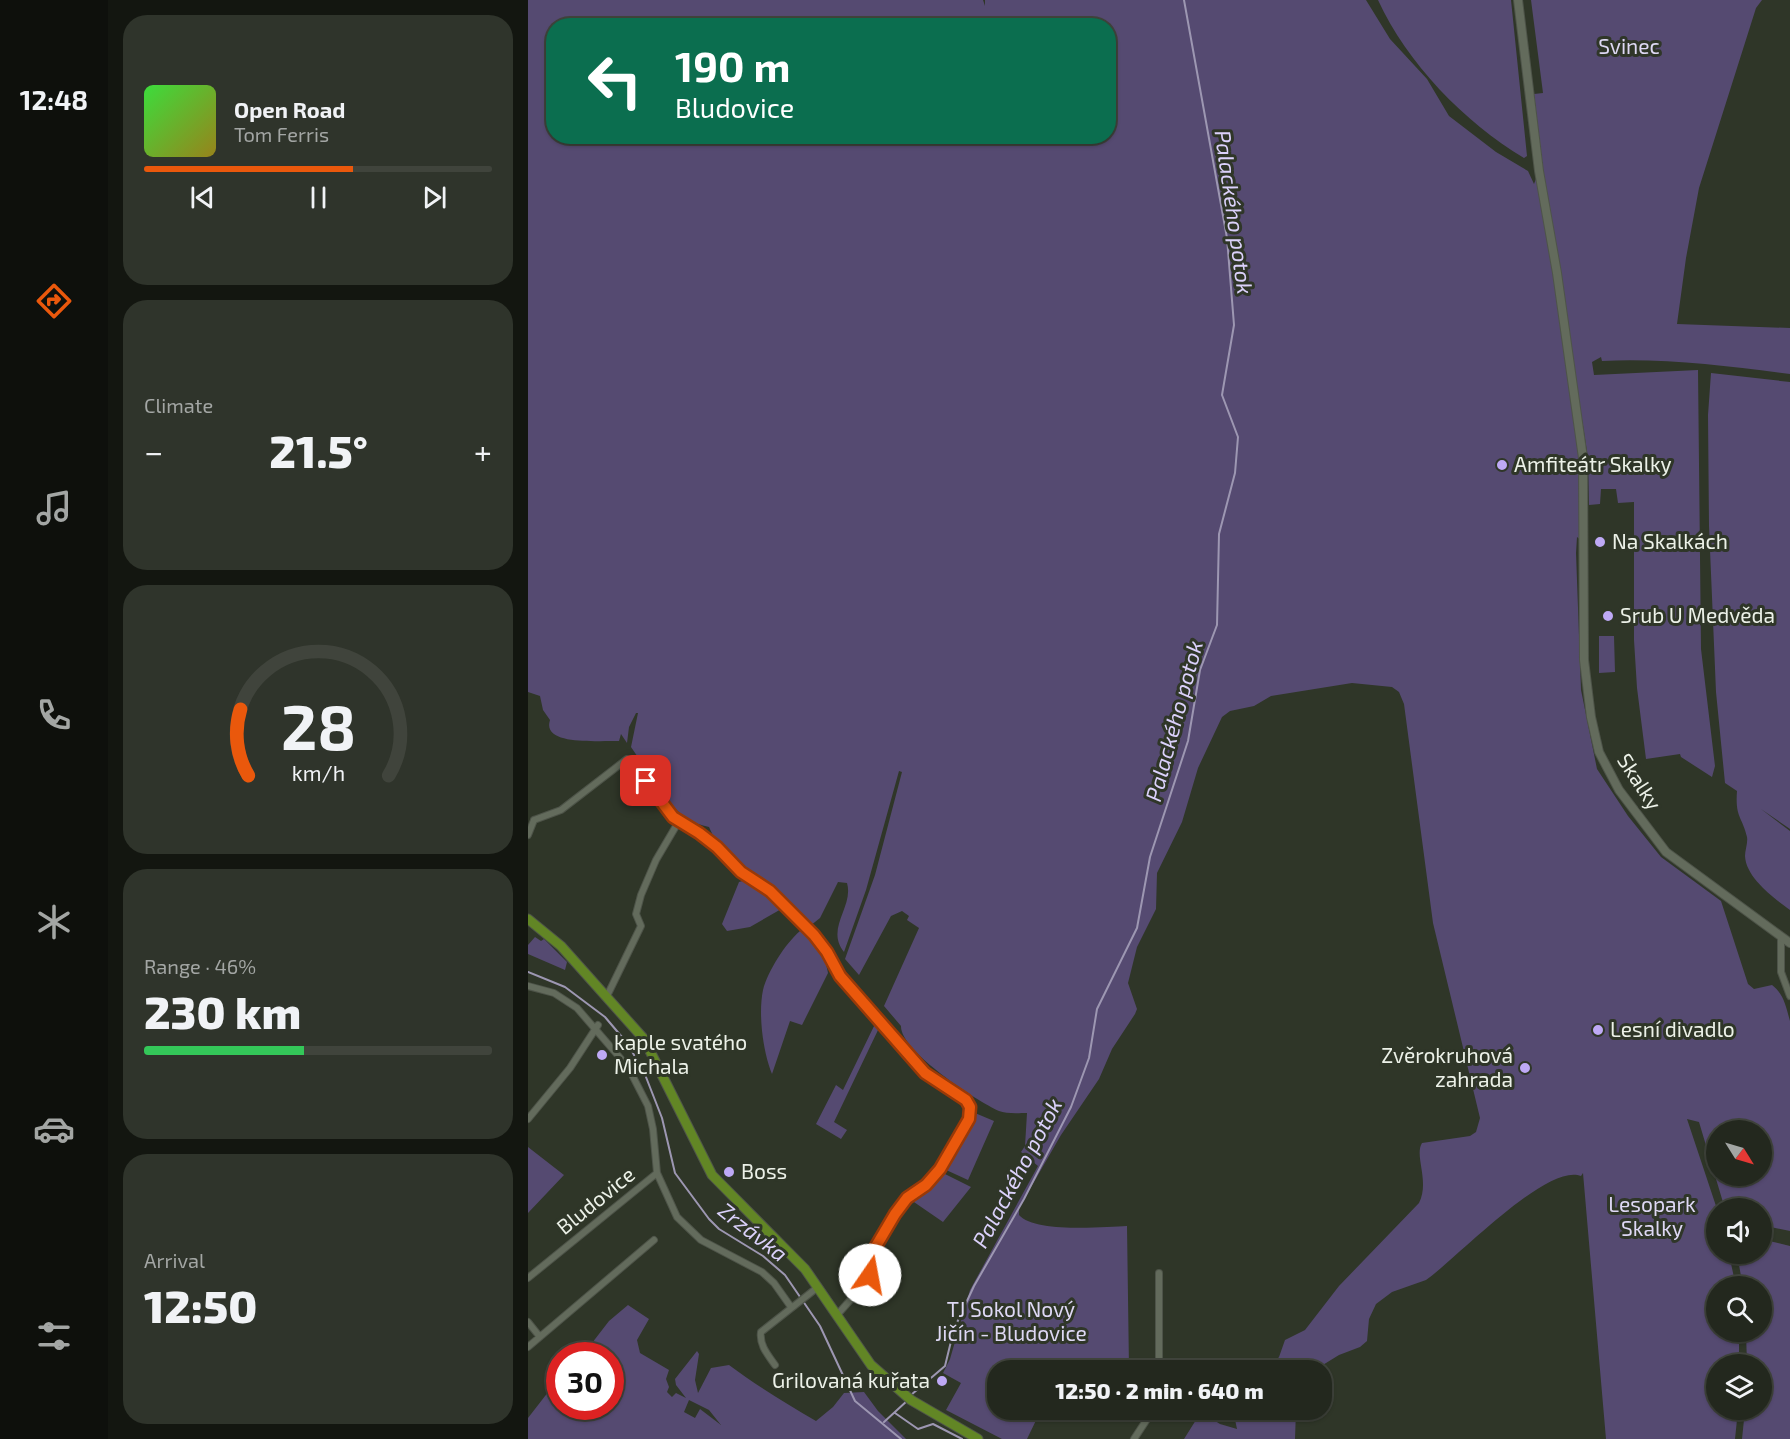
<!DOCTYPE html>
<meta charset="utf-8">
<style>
body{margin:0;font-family:"Exo 2",sans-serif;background:#2f342b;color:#f1f3f6;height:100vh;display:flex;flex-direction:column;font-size:22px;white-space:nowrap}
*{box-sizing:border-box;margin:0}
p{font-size:20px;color:#a3a6a4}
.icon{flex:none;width:33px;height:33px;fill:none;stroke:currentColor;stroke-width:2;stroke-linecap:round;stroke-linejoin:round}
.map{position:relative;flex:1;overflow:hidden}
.details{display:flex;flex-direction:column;gap:15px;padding:15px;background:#131610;width:420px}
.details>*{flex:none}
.banner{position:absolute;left:18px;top:18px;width:570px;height:126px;border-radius:24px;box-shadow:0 2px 4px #0004,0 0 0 2px #40443c;background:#0b6e4f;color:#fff;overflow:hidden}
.needle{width:39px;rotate:127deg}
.tools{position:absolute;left:1178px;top:1120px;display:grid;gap:12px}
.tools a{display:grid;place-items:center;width:66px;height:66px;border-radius:50%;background:#23281e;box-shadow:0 2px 4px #0004,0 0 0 2px #40443c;font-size:30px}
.speed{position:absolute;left:18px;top:1342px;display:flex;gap:12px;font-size:30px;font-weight:700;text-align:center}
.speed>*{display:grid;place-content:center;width:78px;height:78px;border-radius:50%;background:#23281e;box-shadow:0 2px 4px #0004,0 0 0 2px #40443c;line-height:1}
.speed .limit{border:9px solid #d22;background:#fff;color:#111}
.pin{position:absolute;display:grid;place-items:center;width:51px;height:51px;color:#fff;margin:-26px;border-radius:12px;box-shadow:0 3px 9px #0006}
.me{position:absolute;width:66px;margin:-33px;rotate:12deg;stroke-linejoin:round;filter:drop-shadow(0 0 4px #0008)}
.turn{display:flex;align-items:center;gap:21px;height:126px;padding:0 30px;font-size:27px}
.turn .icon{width:78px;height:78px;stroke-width:2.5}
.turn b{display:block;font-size:42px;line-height:51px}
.big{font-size:45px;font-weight:800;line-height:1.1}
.details .tile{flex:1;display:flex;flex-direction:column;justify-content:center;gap:9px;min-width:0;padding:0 21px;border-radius:24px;background:#2f342b}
.details .dial{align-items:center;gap:0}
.dial svg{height:156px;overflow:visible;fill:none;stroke:#40443c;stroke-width:7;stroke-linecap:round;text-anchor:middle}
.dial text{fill:#f1f3f6;stroke:none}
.song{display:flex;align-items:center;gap:18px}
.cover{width:72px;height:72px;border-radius:9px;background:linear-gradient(135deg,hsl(120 70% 55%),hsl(50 70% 35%))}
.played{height:6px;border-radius:3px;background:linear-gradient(90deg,#ea580c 60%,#40443c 60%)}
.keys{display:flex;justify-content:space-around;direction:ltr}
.heat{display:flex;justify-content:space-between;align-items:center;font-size:33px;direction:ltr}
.charge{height:9px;border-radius:4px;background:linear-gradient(90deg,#34c759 46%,#40443c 0)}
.trip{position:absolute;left:459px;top:1360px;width:345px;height:60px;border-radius:24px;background:#23281e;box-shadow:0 2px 4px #0004,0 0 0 2px #40443c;font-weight:800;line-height:60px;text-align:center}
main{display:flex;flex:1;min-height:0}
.dock{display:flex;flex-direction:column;width:108px;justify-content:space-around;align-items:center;background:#0e100c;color:#a3a6a4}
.dock .icon{width:42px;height:42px}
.dock .selected{color:#ea580c}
.dock b{font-size:27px;color:#f1f3f6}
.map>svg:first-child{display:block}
.green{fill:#554a71;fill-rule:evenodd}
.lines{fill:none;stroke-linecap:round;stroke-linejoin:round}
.stream{stroke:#9d97b2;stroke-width:2}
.minor-casing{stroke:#4e5449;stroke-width:8}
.tertiary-casing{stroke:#4e5449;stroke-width:10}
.primary-casing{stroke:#4e5449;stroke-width:11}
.minor{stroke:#636b5c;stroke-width:6}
.tertiary{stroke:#636b5c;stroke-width:8}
.primary{stroke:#628625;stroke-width:9}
.route-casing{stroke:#983908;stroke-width:15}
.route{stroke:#ea580c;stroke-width:10}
.poi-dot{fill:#bea9f5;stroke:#2f3628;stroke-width:2}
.labels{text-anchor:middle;stroke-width:6;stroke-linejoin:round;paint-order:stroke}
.park-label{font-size:21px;fill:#ded8f4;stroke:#2f3628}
.poi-label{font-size:21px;fill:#ecf1e8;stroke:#2f3628;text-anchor:start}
.street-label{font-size:21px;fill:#ecf1e8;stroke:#2f3628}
.water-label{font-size:22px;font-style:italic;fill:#dbd1fb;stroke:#2f3628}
</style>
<main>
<nav class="dock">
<b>12:48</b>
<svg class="icon selected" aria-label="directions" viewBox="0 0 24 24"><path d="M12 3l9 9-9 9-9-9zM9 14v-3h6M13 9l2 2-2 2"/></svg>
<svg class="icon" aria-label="music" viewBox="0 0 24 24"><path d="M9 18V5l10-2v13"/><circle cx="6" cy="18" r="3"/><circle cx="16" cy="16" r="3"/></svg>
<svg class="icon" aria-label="phone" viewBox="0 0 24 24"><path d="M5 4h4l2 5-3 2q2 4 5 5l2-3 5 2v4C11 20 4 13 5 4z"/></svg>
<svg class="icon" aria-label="climate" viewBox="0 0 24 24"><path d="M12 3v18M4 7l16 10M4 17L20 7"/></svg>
<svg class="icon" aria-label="car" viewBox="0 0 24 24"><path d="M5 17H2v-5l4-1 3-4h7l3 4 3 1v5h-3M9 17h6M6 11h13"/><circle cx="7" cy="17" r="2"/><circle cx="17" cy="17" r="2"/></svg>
<svg class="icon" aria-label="filters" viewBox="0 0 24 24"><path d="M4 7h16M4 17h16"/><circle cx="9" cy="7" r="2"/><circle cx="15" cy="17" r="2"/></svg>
</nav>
<section class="details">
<div class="tile">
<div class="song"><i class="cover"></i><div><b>Open Road</b><p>Tom Ferris</p></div></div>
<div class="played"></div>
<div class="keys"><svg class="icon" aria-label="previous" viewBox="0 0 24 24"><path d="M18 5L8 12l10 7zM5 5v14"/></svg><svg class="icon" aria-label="pause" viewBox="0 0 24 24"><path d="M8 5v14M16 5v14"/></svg><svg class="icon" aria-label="next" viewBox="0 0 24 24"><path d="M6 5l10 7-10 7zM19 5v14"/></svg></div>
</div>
<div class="tile"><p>Climate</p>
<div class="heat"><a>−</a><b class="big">21.5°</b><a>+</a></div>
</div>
<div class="tile dial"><svg viewBox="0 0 100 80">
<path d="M14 69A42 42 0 1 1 86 69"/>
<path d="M14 69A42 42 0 0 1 10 35" stroke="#ea580c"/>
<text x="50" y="56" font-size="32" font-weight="700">28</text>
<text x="50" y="72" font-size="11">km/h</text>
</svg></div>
<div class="tile"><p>Range · 46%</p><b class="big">230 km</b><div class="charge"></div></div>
<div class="tile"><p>Arrival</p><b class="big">12:50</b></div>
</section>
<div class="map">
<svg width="1262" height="1439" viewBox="0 0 1262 1439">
<rect width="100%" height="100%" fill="#2f3628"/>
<!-- green -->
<path class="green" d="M 0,0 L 455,0 L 457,6 L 457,0 L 838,0 L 862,39 L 899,79 L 921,116 L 968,152 L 1000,171 L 1006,184 L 1011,171 L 1015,170 L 1006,94 L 1015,93 L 1003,0 L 1234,0 L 1228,8 L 1171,188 L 1158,258 L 1149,324 L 1262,328 L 1262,374 C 1199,366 1137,358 1074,361 L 1073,357 L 1064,362 L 1066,375 L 1170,370 L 1173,649 L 1187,766 L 1184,777 L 1153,757 L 1152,754 L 1118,759 L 1109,688 L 1106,640 L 1106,502 L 1090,503 L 1088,489 L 1073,489 L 1072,504 L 1061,505 L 1060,458 L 1048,380 L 1055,458 L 1054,541 L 1049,537 L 1048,553 L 1053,690 L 1069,769 L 1100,816 L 1133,857 L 1193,901 L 1220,984 L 1226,989 L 1244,985 C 1256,994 1258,1007 1262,1021 L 1262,1231 L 1233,1225 L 1233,1209 L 1197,1209 L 1171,1122 L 1159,1119 L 1189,1209 L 1188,1254 L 1201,1254 L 1208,1287 L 1188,1287 L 1188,1332 L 1211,1332 L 1211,1365 L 1188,1365 L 1188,1410 L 1210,1410 L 1207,1439 L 1078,1439 L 1055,1173 L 1053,1176 C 1019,1162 927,1260 898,1280 L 864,1292 L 848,1304 L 841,1319 L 839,1341 L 832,1347 L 811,1355 L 785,1371 L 739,1371 L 751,1357 L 757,1340 L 777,1330 L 811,1286 L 891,1203 C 902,1181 886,1156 894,1143 L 942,1136 L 948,1132 L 952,1118 L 905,923 L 876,704 L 871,692 L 864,687 L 824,683 L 743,696 L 726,706 L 702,711 L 694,717 L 670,768 L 654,822 L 629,873 L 628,909 L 609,947 L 600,983 L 609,1009 L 607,1014 L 584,1049 L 571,1079 L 533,1135 L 491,1208 L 491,1215 C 506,1233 576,1227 599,1226 L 601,1368 L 598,1370 L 588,1367 L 582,1371 L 470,1371 L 470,1410 L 513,1410 L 499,1439 L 474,1439 L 418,1410 L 433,1383 L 415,1373 L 422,1359 L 442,1290 L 510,1166 L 493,1152 L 497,1146 L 499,1113 C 491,1113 478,1114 471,1111 C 449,1101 372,1051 373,1026 L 356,1006 L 391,928 L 379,920 L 381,916 L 374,911 L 363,916 L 331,975 L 317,959 L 347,875 L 374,772 L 371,771 L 338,890 L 316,952 C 297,928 326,907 319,883 L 310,882 L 292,918 L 282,926 L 260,906 L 261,903 L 257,902 L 215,865 L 208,865 L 188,842 L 181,827 C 143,820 124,777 103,747 L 110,713 L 108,713 L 101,727 L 99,743 L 93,734 L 91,741 C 74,740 13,747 22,720 L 15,710 L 12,696 L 0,692 ZM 26,26 L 580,26 L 580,136 L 26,136 ZM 1188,1131 L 1233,1131 L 1233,1176 L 1188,1176 Z
M 850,0 L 983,0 L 999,156 L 996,158 C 936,122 879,63 850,0 Z
M 1183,373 L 1262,382 L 1262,829 L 1233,809 L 1262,831 L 1262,910 C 1246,898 1218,878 1217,856 C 1217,850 1220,843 1219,837 C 1214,816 1207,818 1209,791 L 1197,783 L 1188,692 L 1181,526 L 1180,415 Z
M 1071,636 L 1086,636 L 1087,672 L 1071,673 Z
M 218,880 L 255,908 L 222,927 L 199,931 L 194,924 L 211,882 Z
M 272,931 C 287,938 298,957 300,973 L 274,1025 L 262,1021 L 244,1074 C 235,1052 230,1014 235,990 C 240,971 257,944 272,931 Z
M 7,937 L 13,941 L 16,939 L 39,962 L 37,970 L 0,954 L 0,945 Z
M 347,1024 L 351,1028 L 306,1122 L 319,1130 L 313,1139 L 288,1124 L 308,1085 L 315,1090 Z
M 447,1113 L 466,1121 L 440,1180 L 416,1169 Z
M 0,1147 L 36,1175 L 0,1213 Z
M 415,1173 L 443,1187 L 415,1222 L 383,1200 Z
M 1233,1239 L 1262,1246 L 1262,1439 L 1214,1439 L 1217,1410 L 1233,1410 L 1233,1365 L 1219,1365 L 1218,1332 L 1233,1332 L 1233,1287 L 1215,1287 L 1209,1254 L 1233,1254 Z
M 100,1305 L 121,1319 L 109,1340 L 112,1353 L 141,1370 L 138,1379 L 141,1387 L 139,1392 L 144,1397 L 148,1393 L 158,1398 L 148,1385 L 147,1379 L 169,1351 L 171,1354 L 167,1380 L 170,1393 L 183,1368 L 201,1365 C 229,1386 258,1403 288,1421 L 305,1407 L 316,1393 L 336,1392 L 350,1411 L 378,1439 L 0,1439 L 0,1418 L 31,1378 L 32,1407 L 82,1407 L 82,1356 L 54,1356 L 81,1321 ZM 161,1400 L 181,1410 L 193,1425 L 172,1409 L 167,1418 L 156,1412 Z
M 705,1410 L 768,1410 L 767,1439 L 656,1439 L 673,1412 L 692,1424 L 709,1429 Z"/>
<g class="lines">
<!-- stream -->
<path class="stream" d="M 0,972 L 37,987 L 77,1017 L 99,1043 L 116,1072 L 134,1118 L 147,1173 L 181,1219 L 191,1229 L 235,1256 L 257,1275 L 292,1326 L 327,1401 L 373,1439
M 383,1395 L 417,1366 L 426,1329 L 446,1286 L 496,1199 L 543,1107 L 561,1058 L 569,1009 L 609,928 L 622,857 L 660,741 L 672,670 L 689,625 L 691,534 L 707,473 L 710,437 L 694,395 L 706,325 L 699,238 L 656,0
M 367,1413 L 390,1429 L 405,1424 L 434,1439
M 356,1422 L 380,1400"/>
<defs>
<path id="minor" d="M 6,820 L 33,810 L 99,759 L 109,767 L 127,796 L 145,817 L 189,847 L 213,872 L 241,891 L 286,935 L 299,952 L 312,976 L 397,1073 L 438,1100 L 442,1107 L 441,1119 L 412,1169 L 371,1208 L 343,1256 L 340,1280 L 309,1315
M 0,835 L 6,820
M 1253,937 L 1253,972 L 1262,996
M 0,986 L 26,993 L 49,1008 L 100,1067 L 120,1106 L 125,1129 L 129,1173 L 149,1217 L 173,1240 L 234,1272 L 246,1283 L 263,1307
M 79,996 L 113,926 L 108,914 L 113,895 L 128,860 L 151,821
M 0,1119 L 42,1068 L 70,1025
M 0,1278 L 129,1173
M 0,1322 L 12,1337
M 0,1347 L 126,1240
M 247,1365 C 240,1355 231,1345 233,1332 L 290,1287
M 631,1371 L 631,1273
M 606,1439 L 625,1410"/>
<path id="tertiary" d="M 990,0 L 1011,171 L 1029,273 L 1055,458 L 1056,660 L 1063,717 L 1071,752 L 1091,790 L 1138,852 L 1262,943"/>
<path id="primary" d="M 0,919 L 33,946 L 116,1039 L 184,1175 L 277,1269 L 343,1365 L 383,1400 L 450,1439"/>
</defs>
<!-- minor casing -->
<use href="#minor" class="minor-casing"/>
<!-- tertiary casing -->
<use href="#tertiary" class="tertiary-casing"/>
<!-- primary casing -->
<use href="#primary" class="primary-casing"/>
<!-- minor -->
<use href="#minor" class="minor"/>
<!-- tertiary -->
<use href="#tertiary" class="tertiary"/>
<!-- primary -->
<use href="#primary" class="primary"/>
</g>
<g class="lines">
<defs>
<path id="route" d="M 118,781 L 145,817 L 171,833 L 189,847 L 213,872 L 242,891 L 286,935 L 299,952 L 312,976 L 397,1073 L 438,1100 L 442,1107 L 441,1119 L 412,1169 L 398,1185 L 379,1198 L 367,1214 L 344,1253 L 342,1275"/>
</defs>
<!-- route casing -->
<use href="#route" class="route-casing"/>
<!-- route -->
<use href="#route" class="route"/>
</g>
<!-- markers -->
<g class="poi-dot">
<circle cx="974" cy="465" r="6"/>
<circle cx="1072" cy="542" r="6"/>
<circle cx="1080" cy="616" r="6"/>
<circle cx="1070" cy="1030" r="6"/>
<circle cx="74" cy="1055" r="6"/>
<circle cx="997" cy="1068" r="6"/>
<circle cx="201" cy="1172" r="6"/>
<circle cx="414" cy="1381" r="6"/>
</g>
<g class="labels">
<!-- park labels -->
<g class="park-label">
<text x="1101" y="54">Svinec</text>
<text x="1124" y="1212">Lesopark<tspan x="1124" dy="24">Skalky</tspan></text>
<text x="483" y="1317">TJ Sokol Nový<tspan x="483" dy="24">Jičín - Bludovice</tspan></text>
</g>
<!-- poi labels -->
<g class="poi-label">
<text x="986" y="472">Amfiteátr Skalky</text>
<text x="1084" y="549">Na Skalkách</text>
<text x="1092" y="623">Srub U Medvěda</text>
<text x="1082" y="1037">Lesní divadlo</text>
<text x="86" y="1050">kaple svatého<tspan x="86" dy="24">Michala</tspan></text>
<text x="985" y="1063" text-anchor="end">Zvěrokruhová<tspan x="985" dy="24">zahrada</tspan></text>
<text x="213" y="1179">Boss</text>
<text x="402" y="1388" text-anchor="end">Grilovaná kuřata</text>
</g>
<!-- street labels -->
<g class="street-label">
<text transform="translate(1111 782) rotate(57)" y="7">Skalky</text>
<text transform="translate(68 1201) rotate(-39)" y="7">Bludovice</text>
</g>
<!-- water labels -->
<g class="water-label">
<text transform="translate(706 212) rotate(82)" y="8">Palackého potok</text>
<text transform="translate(646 721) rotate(-75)" y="8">Palackého potok</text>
<text transform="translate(489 1173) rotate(-62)" y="8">Palackého potok</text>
<text transform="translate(225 1232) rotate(38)" y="8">Zrzávka</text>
</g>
</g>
</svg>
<div class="tools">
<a><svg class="needle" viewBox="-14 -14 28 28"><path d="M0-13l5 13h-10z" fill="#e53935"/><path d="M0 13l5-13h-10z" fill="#a3a6a4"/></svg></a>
<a><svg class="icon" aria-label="sound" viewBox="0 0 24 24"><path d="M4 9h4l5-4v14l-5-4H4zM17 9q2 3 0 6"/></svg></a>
<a><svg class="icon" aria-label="search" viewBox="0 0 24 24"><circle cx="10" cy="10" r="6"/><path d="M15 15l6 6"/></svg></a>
<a><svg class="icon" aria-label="layers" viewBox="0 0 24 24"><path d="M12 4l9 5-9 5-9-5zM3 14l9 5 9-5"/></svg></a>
</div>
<div class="speed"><div class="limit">30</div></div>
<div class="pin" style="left:118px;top:781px;background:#d93025"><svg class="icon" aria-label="arrive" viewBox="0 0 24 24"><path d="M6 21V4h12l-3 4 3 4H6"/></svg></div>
<svg class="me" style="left:342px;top:1275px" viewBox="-20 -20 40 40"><circle r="19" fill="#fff"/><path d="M0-13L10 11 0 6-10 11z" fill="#ea580c"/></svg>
<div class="trip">12:50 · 2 min · 640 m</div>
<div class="banner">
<div class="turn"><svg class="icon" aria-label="left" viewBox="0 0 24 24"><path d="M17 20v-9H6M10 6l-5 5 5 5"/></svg><div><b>190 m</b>Bludovice</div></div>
</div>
</div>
</main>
